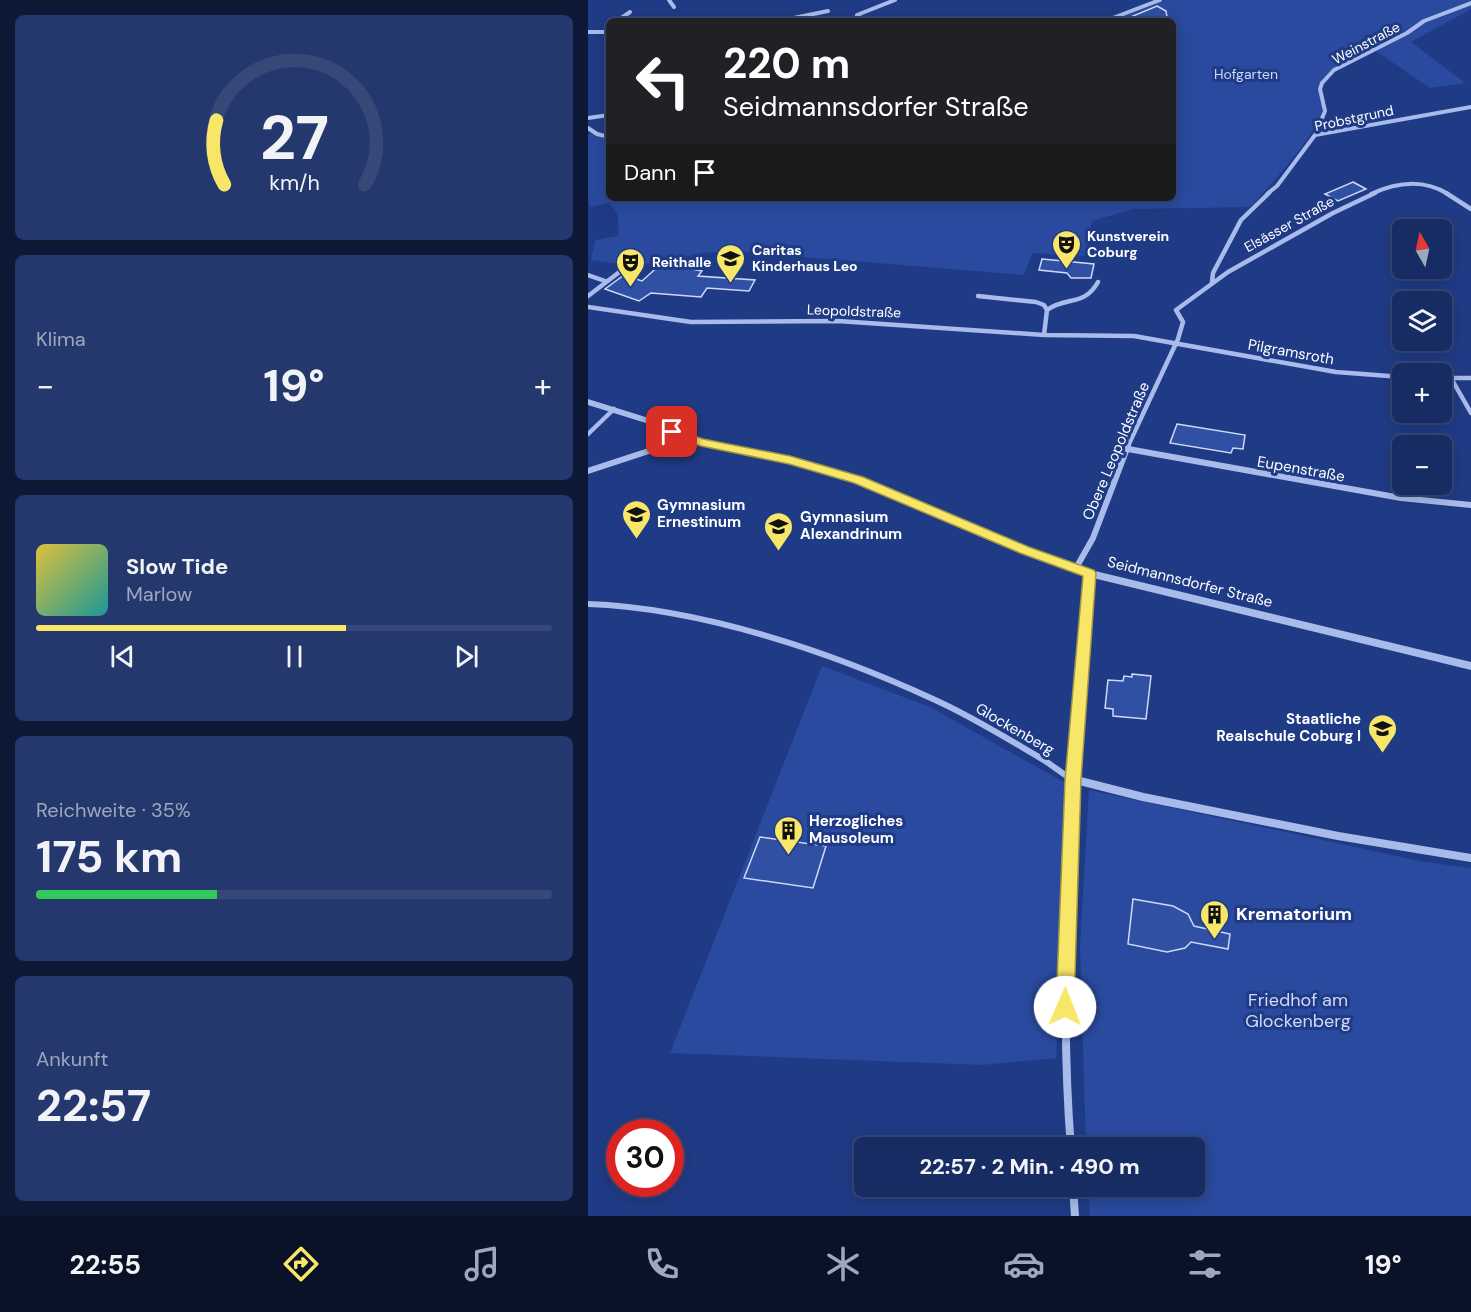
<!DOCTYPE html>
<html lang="de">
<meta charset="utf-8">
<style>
body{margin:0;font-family:"DM Sans",sans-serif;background:#25386d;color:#f1f3f6;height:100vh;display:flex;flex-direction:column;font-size:22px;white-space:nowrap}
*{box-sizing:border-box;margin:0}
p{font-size:20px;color:#9fa7bf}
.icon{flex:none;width:33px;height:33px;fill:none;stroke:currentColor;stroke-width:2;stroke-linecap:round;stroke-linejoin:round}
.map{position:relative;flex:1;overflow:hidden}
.drawer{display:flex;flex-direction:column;gap:15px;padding:15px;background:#0d1837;width:588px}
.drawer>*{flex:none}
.top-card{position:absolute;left:18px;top:18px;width:570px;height:183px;border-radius:9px;box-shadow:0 3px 15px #0003,0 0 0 2px #364878;background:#202124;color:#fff;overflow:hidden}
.needle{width:39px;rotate:351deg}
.tools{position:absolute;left:804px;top:219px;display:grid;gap:12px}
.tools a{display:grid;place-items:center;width:60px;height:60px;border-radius:9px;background:#182c64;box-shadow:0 3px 15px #0003,0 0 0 2px #364878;font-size:30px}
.speed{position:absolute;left:18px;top:1119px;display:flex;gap:12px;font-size:30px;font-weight:700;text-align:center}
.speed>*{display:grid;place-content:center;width:78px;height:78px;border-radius:50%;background:#182c64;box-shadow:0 3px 15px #0003,0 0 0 2px #364878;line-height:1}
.speed .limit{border:9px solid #d22;background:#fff;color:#111}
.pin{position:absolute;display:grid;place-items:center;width:51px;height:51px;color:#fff;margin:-26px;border-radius:12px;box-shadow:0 3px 9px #0006}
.me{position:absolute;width:66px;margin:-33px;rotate:1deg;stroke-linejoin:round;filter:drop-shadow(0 0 4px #0008)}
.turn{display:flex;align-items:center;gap:21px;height:126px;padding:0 18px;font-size:27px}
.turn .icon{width:78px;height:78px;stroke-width:2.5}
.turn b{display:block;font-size:42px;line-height:51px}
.then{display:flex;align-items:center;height:57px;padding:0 18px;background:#0003;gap:12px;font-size:22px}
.big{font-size:45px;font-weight:700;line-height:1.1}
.drawer .tile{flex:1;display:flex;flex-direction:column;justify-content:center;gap:9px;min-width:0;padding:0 21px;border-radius:9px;background:#25386d}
.drawer .dial{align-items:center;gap:0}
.dial svg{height:156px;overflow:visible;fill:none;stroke:#364878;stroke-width:7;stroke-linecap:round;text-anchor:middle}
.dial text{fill:#f1f3f6;stroke:none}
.song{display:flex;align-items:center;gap:18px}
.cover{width:72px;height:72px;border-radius:9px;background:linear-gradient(135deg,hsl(50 70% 55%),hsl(180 70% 35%))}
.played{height:6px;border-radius:3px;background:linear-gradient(90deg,#f7e668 60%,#364878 60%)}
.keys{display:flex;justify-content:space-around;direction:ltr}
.heat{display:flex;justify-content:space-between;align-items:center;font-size:33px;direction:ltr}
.charge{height:9px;border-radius:4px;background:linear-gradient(90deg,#34c759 35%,#364878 0)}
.trip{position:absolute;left:266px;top:1137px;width:351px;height:60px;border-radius:9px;background:#182c64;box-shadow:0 3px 15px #0003,0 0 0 2px #364878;font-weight:700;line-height:60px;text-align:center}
.tab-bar{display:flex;height:96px;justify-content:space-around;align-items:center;background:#0a1228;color:#9fa7bf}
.tab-bar .icon{width:42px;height:42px}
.tab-bar .current{color:#f7e668}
.tab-bar b{font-size:27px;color:#f1f3f6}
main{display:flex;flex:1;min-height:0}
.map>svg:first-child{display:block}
.green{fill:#294a9e}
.building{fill:#2f50a3;stroke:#cdd9f7;stroke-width:1.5}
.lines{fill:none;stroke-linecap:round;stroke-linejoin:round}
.minor-far3{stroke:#a8bbea;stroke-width:4}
.minor-far2{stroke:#a8bbea;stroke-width:4.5}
.minor-far1{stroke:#a8bbea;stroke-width:6}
.minor{stroke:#a8bbea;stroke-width:8}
.tertiary{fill:#a8bbea;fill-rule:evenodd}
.route{fill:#f7e668;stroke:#a19644;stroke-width:1.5}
.labels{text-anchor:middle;stroke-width:6;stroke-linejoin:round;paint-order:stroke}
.far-street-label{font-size:14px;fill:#fff;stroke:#203b85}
.far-park-label{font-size:14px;fill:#cdd9f7;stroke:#203b85}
.far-poi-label{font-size:14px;font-weight:bold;fill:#fff;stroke:#203b85;text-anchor:start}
.street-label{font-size:15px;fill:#fff;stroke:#203b85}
.poi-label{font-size:15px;font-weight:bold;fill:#fff;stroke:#203b85;text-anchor:start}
.near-poi-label{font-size:18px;font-weight:bold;fill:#fff;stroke:#203b85;text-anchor:start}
.near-park-label{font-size:18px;fill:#cdd9f7;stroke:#203b85}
</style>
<main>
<section class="drawer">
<div class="tile dial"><svg viewBox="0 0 100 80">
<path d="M14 69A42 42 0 1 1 86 69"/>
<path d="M14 69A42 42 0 0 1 10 36" stroke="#f7e668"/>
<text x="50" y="56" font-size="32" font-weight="700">27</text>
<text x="50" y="72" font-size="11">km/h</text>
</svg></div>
<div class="tile"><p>Klima</p>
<div class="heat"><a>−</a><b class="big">19°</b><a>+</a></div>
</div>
<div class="tile">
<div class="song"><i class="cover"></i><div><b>Slow Tide</b><p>Marlow</p></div></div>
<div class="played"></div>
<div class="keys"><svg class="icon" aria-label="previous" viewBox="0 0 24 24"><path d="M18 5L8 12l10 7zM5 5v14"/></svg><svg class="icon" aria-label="pause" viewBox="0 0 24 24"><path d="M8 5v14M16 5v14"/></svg><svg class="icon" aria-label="next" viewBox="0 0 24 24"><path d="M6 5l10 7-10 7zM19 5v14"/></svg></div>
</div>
<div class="tile"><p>Reichweite · 35%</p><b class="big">175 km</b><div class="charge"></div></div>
<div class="tile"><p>Ankunft</p><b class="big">22:57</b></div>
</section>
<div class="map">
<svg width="883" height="1216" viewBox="0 0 883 1216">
<rect width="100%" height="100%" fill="#203b85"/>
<!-- green -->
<path class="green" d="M 577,0 L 883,0 L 883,9 L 823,42 L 877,83 L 842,88 L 785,49 L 745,69 L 736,77 L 730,86 C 731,93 735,102 734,109 C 731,133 679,189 662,207 L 545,209 L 504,221 L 497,256 L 444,253 L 436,275 L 141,251 L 115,253 L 48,266 L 3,260 L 7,240 L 30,236 C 31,222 32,214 21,203 L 2,207 L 0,202 L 0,135 L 4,133 L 21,139 L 21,198 L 585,198 L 585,21 L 522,21 Z
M 234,666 L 342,707 L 481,785 L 468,1058 L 394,1065 L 82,1053 Z
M 501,790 L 837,862 L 883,868 L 883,1216 L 502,1216 L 500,1187 L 606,1186 L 606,1148 L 498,1148 L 492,946 Z"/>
<!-- building -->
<path class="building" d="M 569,6 L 578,11 L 579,17 L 575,21 L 533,21 Z
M 765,182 L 778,189 L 750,201 L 737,194 Z
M 454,259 L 506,264 L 503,278 L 483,278 L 479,273 L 451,270 Z
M 74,263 L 114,271 L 110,276 L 167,280 L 161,291 L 119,288 L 113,297 L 63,293 L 51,301 L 17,289 L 36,275 L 54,281 Z
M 589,424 L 657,435 L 655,449 L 645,448 L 643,453 L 582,443 Z
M 544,674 L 563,676 L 558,719 L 525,716 L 525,709 L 517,708 L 520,680 L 535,681 L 536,676 L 544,677 Z
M 172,837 L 238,846 L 225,888 L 156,878 Z
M 545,899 L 585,906 L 600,914 L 606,926 L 642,934 L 640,949 L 603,942 L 597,948 L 579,952 L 540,944 Z"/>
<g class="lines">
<!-- minor-far3 -->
<path class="minor-far3" d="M 81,0 L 86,7
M 29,21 L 42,12
M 191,21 L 240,11
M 277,21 L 269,15 L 307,0
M 517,21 L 572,0
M 0,32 L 21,32
M 0,118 L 21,115
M 0,128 L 9,134 L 21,137
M 727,135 L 737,111 L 732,89 L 734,83 L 746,70 L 819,33 L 836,21 L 883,3
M 679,194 L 689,186 L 727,135 L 883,107
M 783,194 C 809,182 836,179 860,194"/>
<!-- minor-far2 -->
<path class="minor-far2" d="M 858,193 L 883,209
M 0,275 L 17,281
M 624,282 L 625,273 L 653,220 L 681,193
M 0,296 L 38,267
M 390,296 L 448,302 L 456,305 L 459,310
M 0,307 L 103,322 L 250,321 L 456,335 L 546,336 L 748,372 L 814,377
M 456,335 L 459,310 C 478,296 496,307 510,282
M 854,378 L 883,378
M 863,378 L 883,413
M 0,434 L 26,409
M 72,448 L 94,437
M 539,448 L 590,339 L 595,322 L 588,310 L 640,272 L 745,213 L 787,193"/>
<!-- minor-far1 -->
<path class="minor-far1" d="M 540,449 L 813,498 L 883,505
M 0,471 L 76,446
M 488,568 L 505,538 L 540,446
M 0,604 C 113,608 243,652 345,699 C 381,715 415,736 449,756 C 462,763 474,774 487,781
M 485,781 L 501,573"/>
<!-- minor -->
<path class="minor" d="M 484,779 L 555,797 L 750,836 L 883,858
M 483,1148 C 473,1025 479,902 485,779
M 485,1186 L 487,1216"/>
<!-- tertiary -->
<path class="tertiary" d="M 0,399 L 67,420 L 97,435 L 202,457 L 274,478 L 440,547 L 503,570 L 883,662 L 883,670 L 501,577 L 432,553 L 268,482 L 201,463 L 91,439 L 61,424 L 0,405 Z"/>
</g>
<!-- route -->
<path class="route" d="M 84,428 L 115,439 L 202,456 L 275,477 L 441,547 L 506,570 L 508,573 L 493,780 L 486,1007 L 483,1014 L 477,1016 L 470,1014 L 468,1007 L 477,780 L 495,576 L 432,553 L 266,483 L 201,464 L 113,446 L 80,434 L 79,432 Z"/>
<!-- icons -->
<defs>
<symbol id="theatre-pin" viewBox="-11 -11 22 30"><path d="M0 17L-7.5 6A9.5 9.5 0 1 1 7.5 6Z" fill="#f7e668" stroke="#203b85"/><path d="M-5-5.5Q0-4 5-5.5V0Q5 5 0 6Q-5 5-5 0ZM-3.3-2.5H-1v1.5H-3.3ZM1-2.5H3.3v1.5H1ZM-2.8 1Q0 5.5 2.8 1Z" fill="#111"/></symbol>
<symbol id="school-pin" viewBox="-11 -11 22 30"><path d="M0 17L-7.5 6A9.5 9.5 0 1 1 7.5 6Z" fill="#f7e668" stroke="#203b85"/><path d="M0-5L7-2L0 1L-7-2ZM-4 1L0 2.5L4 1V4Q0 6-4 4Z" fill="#111"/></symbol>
<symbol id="building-pin" viewBox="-11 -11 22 30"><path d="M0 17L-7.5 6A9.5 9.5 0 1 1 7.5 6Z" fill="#f7e668" stroke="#203b85"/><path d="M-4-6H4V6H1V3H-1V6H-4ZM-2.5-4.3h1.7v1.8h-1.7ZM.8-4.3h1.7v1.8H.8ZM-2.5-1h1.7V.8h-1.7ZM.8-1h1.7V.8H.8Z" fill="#111"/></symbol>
</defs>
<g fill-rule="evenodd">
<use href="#theatre-pin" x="462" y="228" width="33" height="45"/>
<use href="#school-pin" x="126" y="242" width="33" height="45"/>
<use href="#theatre-pin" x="26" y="246" width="33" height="45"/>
<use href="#school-pin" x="32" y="498" width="33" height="45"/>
<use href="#school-pin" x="174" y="510" width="33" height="45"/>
<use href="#school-pin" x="778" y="712" width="33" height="45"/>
<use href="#building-pin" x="184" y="814" width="33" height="45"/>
<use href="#building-pin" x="610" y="898" width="33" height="45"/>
</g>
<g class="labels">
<!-- far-street labels -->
<g class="far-street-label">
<text transform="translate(778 43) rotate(-28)" y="5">Weinstraße</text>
<text transform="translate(766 118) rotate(-12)" y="5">Probstgrund</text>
<text transform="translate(701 224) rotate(-29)" y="5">Elsässer Straße</text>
<text transform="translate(266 311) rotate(2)" y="5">Leopoldstraße</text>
</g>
<!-- far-park labels -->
<g class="far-park-label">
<text x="658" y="79">Hofgarten</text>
</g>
<!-- far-poi labels -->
<g class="far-poi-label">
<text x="499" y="241">Kunstverein<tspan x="499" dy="16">Coburg</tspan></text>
<text x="164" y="255">Caritas<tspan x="164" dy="16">Kinderhaus Leo</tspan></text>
<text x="64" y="267">Reithalle</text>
</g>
<!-- street labels -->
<g class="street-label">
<text transform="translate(703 352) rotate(10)" y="5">Pilgramsroth</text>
<text transform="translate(528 451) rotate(-67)" y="5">Obere Leopoldstraße</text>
<text transform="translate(713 469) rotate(10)" y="5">Eupenstraße</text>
<text transform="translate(602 582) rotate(14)" y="5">Seidmannsdorfer Straße</text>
<text transform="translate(427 729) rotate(30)" y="5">Glockenberg</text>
</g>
<!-- poi labels -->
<g class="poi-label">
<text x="69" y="510">Gymnasium<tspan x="69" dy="17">Ernestinum</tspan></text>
<text x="212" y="522">Gymnasium<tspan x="212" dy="17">Alexandrinum</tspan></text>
<text x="773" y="724" text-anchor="end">Staatliche<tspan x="773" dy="17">Realschule Coburg I</tspan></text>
<text x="221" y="826">Herzogliches<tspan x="221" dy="17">Mausoleum</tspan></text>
</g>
<!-- near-poi labels -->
<g class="near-poi-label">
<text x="648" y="920">Krematorium</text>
</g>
<!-- near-park labels -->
<g class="near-park-label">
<text x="710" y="1006">Friedhof am<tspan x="710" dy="21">Glockenberg</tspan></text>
</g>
</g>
</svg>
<div class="tools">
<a><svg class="needle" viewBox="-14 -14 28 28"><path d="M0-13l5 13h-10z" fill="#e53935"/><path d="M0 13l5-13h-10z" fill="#9fa7bf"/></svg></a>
<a><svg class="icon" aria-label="layers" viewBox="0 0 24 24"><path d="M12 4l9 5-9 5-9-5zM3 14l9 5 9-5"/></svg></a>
<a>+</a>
<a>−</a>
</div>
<div class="speed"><div class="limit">30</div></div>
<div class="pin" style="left:84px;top:432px;background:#d93025"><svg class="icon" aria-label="arrive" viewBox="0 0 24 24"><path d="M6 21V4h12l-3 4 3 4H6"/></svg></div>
<svg class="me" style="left:477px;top:1007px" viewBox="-20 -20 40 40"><circle r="19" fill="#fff"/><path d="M0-13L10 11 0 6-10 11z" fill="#f7e668"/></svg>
<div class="trip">22:57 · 2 Min. · 490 m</div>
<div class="top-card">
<div class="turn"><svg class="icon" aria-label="left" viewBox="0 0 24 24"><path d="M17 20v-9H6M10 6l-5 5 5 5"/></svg><div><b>220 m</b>Seidmannsdorfer Straße</div></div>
<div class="then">Dann<svg class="icon" aria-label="arrive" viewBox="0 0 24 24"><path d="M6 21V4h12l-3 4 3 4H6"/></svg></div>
</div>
</div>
</main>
<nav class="tab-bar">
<b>22:55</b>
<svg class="icon current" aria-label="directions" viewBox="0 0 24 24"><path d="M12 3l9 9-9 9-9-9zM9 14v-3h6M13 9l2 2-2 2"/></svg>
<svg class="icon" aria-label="music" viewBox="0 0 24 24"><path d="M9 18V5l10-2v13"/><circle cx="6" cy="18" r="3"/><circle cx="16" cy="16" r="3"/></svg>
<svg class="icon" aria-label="phone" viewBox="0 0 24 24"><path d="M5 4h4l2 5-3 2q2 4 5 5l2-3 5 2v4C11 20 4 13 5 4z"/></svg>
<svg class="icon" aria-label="climate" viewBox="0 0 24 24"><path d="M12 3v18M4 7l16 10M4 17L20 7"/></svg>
<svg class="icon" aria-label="car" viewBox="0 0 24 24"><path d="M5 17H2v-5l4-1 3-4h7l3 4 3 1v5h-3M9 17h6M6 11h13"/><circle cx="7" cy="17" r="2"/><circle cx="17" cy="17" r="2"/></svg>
<svg class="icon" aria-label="filters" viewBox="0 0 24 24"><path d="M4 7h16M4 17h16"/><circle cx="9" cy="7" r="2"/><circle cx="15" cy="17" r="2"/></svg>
<b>19°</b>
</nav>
